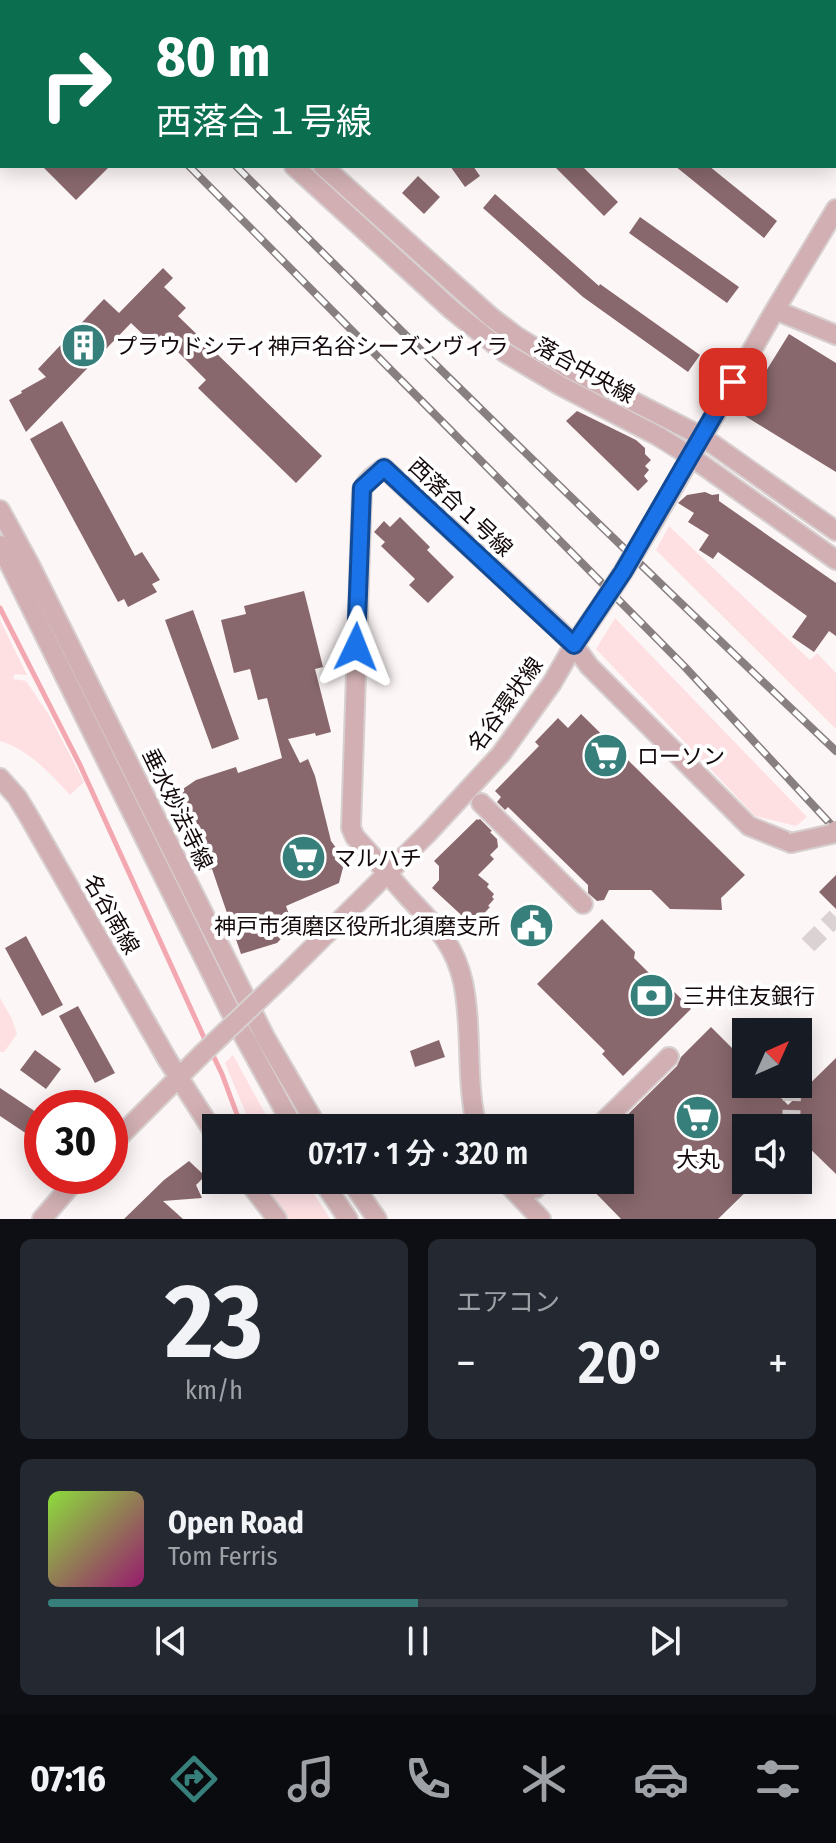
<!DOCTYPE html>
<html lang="ja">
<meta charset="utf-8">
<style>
body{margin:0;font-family:"Fira Sans Condensed","Noto Sans JP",sans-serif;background:#242831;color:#f1f3f6;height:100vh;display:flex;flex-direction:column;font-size:30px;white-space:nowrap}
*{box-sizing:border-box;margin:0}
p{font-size:26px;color:#9ea1a6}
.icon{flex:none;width:44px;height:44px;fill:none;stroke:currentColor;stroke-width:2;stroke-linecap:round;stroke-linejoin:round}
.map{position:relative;height:1219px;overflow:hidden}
.panel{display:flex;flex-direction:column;gap:20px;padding:20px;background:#0d0f14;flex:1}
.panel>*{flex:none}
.guide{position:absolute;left:0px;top:0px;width:836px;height:168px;box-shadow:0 4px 20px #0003;background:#0b6e4f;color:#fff;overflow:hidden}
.needle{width:52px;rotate:45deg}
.buttons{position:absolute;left:732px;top:1018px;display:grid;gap:16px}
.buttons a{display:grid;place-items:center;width:80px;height:80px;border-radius:0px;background:#171b24;box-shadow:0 4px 20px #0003;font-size:40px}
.speed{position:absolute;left:24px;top:1090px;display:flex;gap:16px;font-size:40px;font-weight:700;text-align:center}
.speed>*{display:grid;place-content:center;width:104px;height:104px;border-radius:50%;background:#171b24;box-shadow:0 4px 20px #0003;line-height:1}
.speed .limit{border:12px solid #d22;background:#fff;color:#111}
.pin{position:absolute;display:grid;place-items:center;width:68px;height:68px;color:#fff;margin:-34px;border-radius:16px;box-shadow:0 4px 12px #0006}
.me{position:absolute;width:88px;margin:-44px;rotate:2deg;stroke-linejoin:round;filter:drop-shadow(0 0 6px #0008)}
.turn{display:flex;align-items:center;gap:28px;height:168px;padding:0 24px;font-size:36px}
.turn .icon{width:104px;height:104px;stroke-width:2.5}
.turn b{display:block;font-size:56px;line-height:68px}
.big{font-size:60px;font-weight:600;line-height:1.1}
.panel .tile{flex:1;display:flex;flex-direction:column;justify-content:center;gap:12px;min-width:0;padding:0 28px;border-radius:12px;background:#242831}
.panel .dial{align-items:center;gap:0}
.dial b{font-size:104px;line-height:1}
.song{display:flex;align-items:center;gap:24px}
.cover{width:96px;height:96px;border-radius:12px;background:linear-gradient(135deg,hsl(90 70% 55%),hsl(320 70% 35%))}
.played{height:8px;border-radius:4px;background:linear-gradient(90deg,#367f7b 50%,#363941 50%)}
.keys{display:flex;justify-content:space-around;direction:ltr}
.heat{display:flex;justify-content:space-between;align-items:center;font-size:44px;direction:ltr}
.panel .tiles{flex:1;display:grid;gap:20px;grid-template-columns:1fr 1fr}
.tile:last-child{grid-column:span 2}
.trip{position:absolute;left:202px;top:1114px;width:432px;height:80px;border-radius:0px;background:#171b24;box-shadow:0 4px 20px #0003;font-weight:600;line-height:80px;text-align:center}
.tabs{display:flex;height:128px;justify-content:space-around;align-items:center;background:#090b0e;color:#9ea1a6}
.tabs .icon{width:56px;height:56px}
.tabs .current{color:#367f7b}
.tabs b{font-size:36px;color:#f1f3f6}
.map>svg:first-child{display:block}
.green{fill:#fee0e3}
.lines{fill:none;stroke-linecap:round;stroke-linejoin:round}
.stream{stroke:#f3a8b1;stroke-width:5}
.building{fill:#88686c}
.minor-tunnel{stroke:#dad2d3;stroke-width:18;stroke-dasharray:18 9;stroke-linecap:butt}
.minor-casing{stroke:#d8d0d0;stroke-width:22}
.minor{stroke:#d1afb2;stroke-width:18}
.rail-casing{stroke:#887f80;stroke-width:8}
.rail{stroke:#fff;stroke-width:5;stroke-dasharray:15;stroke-linecap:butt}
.minor-bridge-casing{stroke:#d8d0d0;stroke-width:22;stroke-linecap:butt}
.minor-bridge{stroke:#d1afb2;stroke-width:18}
.route-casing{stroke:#114b97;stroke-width:20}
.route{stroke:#1a73e8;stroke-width:14}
.labels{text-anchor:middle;stroke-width:8;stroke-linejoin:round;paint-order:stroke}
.poi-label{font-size:22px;fill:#14090a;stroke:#fff;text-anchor:start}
.street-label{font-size:22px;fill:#14090a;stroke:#fff}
</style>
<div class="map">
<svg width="836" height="1219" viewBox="0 0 836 1219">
<rect width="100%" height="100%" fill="#fdf6f6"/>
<!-- green -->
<path class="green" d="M 669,526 L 810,660 L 817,653 L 836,673 L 836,729 L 656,550 Z
M 615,618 L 807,817 L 796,826 L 755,816 L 596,649 Z
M 0,620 L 27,675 L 15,674 L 13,679 L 26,681 L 49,715 L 84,782 L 70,795 C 51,774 28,749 0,741 Z
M 0,998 L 12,1019 L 17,1034 L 4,1052 L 0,1052 Z
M 233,1055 L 273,1128 L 252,1128 L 225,1063 Z
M 267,1180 L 305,1180 L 330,1219 L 289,1219 L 270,1195 Z"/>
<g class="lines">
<!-- stream -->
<path class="stream" d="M 0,608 L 80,765 L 206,1042
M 211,1051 L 222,1074 L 242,1128"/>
</g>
<!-- building -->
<path class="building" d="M 42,166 L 110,166 L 76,200 Z
M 450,166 L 473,166 L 480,176 L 465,187 Z
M 554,166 L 582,166 L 618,202 L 604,216 Z
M 675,166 L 709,166 L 777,221 L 764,238 Z
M 418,176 L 440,197 L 424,214 L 402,193 Z
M 495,194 L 599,286 L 600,284 L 700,355 L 688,372 L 583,297 L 483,208 Z
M 640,217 L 739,287 L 727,303 L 629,233 Z
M 163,268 L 173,278 L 164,287 L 186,308 L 178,316 L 322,456 L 296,483 L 198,388 L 206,380 L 161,335 L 153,344 L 131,323 L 26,432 L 9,400 L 22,393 L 21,391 L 46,377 L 38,369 L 104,299 L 119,313 Z
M 789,334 L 836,363 L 836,472 L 740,413 Z
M 577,411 L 636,440 L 645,448 L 645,454 L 651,460 L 645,466 L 649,470 L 644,476 L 648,481 L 638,491 L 566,421 Z
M 62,421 L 135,556 L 142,552 L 160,580 L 152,584 L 157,592 L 128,607 L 124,599 L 118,602 L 30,439 Z
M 705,492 L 712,495 L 719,494 L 719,501 L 836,583 L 836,636 L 829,631 L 814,652 L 792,637 L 807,616 L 718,552 L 713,559 L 699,550 L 709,535 L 688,522 L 694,513 L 678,503 L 687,495 Z
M 400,517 L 430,547 L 427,550 L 454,577 L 428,603 L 409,585 L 415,579 L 381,546 L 385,542 L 374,532 L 384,521 L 390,527 Z
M 304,591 L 323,667 L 315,669 L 331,732 L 316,736 L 315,733 L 288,739 L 300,763 L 308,759 L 315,776 L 331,841 L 345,860 L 339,883 L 286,906 L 293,926 L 277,943 L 241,954 L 212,869 L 203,871 L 177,793 L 196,780 L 236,767 L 238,773 L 282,758 L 267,698 L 258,700 L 250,669 L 234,673 L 221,620 L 246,614 L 244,606 Z
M 193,610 L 239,739 L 212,749 L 165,620 Z
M 581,714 L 745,875 L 721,898 L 722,910 L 670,909 L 651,890 L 609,890 L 604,900 L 597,901 L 588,893 L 588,885 L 508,807 L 505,810 L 497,802 L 501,797 L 495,791 L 539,746 L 535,742 L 558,718 L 568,728 Z
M 477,819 L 478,820 L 480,819 L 492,831 L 490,832 L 497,839 L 498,847 L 490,855 L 494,859 L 478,875 L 489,884 L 487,887 L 494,894 L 492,897 L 494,899 L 488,906 L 490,907 L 478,920 L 477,918 L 471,924 L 432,888 L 439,880 L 439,866 L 434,861 Z
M 836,875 L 836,909 L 819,892 Z
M 602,919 L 635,952 L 634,958 L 653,977 L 659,976 L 691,1009 L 623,1076 L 602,1054 L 605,1051 L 537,984 Z
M 26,936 L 63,1005 L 42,1016 L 5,948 Z
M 78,1006 L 115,1073 L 95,1083 L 59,1016 Z
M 711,1027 L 746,1062 L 746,1084 L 768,1084 L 788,1105 L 836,1058 L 836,1174 L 800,1139 L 800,1128 L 746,1128 L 746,1180 L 758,1180 L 718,1219 L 621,1219 L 583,1180 L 620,1180 L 620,1128 L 614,1128 L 677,1066 L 681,1057 Z
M 439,1040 L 445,1057 L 415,1067 L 410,1051 Z
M 35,1050 L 61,1069 L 46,1089 L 20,1070 Z
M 0,1088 L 42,1116 L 42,1144 L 0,1116 Z
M 189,1161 L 205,1176 L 196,1185 L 202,1198 L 163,1201 L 183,1219 L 124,1219 L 164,1180 Z"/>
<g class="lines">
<!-- minor-tunnel -->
<path class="minor-tunnel" d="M 808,945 L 836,917
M 791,1128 L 792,1094"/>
<defs>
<path id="minor" d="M 117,0 L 119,2
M 144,0 L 146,2
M 294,166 L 452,310 L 504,352 L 561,386 L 658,436 L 690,456 L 836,560
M 323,166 L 491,317 L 516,336 L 568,368 L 701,436 L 836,531
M 775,310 L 836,335
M 0,510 L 29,563 L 265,1037 L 318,1128
M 658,514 L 775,310 L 836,209
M 0,545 L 230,1011 L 294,1128
M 0,778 L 17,797 L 28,815 L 167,1059 L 216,1136
M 481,803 L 583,904
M 286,974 L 428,833 L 501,754 L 552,683 L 574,645 L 602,604
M 477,1128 C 465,1080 473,1030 463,982 C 454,942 434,925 408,897 C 390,877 373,856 355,837 L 351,828 L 362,490 C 366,480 376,474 384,468 L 557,628 L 574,645 L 589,666 L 749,826 L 791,843
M 597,1128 L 669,1057
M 110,1146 L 202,1054
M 247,1180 L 277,1219
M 322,1180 L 348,1219
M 350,1180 L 377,1219
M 504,1180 L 541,1219
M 535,1189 L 544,1180
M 42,1219 L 79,1176"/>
</defs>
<!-- minor casing -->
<use href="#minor" class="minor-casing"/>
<!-- minor -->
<use href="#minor" class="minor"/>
<defs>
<path id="rail" d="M 23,0 L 25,2
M 70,0 L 72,2
M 189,166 L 684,666 L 836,830
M 236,166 C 433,364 633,559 836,751"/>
</defs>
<!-- rail casing -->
<use href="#rail" class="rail-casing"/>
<!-- rail -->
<use href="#rail" class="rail"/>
<defs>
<path id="minor-bridge" d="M 602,604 L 623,572 L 658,514
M 791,843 L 832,834 L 836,830
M 202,1054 L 286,974"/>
</defs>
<!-- minor-bridge casing -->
<use href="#minor-bridge" class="minor-bridge-casing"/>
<!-- minor-bridge -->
<use href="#minor-bridge" class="minor-bridge"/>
</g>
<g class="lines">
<defs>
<path id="route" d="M 356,647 L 362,488 L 384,468 L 574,645 L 623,572 L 733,382"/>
</defs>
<!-- route casing -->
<use href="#route" class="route-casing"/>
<!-- route -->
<use href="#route" class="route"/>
</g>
<!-- icons -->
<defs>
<symbol id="building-disc" viewBox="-11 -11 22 22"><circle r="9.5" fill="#367f7b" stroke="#fff"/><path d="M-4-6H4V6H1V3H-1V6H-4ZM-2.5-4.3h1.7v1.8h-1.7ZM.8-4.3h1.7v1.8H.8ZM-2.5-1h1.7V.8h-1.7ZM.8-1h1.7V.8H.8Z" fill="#fff"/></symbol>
<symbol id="supermarket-disc" viewBox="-11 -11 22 22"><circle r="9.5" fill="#367f7b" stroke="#fff"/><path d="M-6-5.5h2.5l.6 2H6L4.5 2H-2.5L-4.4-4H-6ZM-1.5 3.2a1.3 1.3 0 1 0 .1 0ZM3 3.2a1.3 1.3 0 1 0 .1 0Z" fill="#fff"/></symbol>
<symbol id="civic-disc" viewBox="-11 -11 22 22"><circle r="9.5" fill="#367f7b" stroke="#fff"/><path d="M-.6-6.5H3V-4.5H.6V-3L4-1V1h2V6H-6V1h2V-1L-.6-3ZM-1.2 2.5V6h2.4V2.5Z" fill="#fff"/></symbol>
<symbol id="bank-disc" viewBox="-11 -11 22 22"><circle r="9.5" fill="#367f7b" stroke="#fff"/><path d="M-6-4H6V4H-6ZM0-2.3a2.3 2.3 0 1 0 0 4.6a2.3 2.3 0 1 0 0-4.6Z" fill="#fff"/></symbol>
</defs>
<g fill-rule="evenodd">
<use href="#building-disc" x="58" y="320" width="51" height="51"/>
<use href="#supermarket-disc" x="580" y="730" width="51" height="51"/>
<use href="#supermarket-disc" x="278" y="832" width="51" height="51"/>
<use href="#civic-disc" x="506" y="900" width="51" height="51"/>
<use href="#bank-disc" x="626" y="970" width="51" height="51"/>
<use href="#supermarket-disc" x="672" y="1092" width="51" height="51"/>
</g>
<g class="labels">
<!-- poi labels -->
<g class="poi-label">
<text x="115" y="354">プラウドシティ神戸名谷シーズンヴィラ</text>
<text x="637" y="764">ローソン</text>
<text x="334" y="866">マルハチ</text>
<text x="500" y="934" text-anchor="end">神戸市須磨区役所北須磨支所</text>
<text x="683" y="1004">三井住友銀行</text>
<text x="698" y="1167" text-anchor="middle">大丸</text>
</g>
<!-- street labels -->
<g class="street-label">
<text transform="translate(585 370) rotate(29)" y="8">落合中央線</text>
<text transform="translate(461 507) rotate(43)" y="8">西落合１号線</text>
<text transform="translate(505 704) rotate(-54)" y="8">名谷環状線</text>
<text transform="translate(178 809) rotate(64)" y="8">垂水妙法寺線</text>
<text transform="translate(112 914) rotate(60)" y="8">名谷南線</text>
</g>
</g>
</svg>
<div class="buttons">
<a><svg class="needle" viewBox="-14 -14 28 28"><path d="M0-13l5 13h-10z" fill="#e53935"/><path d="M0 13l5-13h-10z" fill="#9ea1a6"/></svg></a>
<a><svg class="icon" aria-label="sound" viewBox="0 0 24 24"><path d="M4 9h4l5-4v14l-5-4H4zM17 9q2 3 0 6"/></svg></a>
</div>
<div class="speed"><div class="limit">30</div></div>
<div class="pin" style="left:733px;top:382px;background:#d93025"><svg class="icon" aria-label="arrive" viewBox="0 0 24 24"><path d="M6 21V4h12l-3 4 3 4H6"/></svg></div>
<svg class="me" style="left:356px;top:647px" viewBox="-20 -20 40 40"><path d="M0-17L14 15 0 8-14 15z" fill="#1a73e8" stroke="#fff" stroke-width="4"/></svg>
<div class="trip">07:17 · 1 分 · 320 m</div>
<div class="guide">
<div class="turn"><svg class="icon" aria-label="right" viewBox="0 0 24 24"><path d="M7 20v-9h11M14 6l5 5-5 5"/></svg><div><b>80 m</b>西落合１号線</div></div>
</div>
</div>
<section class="panel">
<div class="tiles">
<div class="tile dial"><b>23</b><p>km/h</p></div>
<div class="tile"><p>エアコン</p>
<div class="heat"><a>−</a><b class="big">20°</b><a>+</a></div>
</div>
<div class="tile">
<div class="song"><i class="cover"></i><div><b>Open Road</b><p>Tom Ferris</p></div></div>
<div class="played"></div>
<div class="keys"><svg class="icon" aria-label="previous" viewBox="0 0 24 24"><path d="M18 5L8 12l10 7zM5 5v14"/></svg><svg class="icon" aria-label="pause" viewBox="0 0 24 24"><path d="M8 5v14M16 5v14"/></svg><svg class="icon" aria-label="next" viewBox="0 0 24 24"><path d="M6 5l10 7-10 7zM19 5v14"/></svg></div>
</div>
</div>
</section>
<nav class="tabs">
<b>07:16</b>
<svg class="icon current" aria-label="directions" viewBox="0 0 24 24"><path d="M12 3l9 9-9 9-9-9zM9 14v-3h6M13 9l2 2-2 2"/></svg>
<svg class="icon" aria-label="music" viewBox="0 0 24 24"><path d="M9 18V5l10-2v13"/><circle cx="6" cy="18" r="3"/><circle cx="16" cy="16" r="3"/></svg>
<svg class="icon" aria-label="phone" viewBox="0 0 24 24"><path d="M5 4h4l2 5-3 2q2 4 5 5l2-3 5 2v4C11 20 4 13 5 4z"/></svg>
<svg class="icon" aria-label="climate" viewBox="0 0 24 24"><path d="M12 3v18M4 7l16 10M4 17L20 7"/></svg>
<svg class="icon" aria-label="car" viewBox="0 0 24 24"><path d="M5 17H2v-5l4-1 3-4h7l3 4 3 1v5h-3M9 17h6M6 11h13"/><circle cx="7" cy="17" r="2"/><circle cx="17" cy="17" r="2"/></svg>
<svg class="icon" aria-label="filters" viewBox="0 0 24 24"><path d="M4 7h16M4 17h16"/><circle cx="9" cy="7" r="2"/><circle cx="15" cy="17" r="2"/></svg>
</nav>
